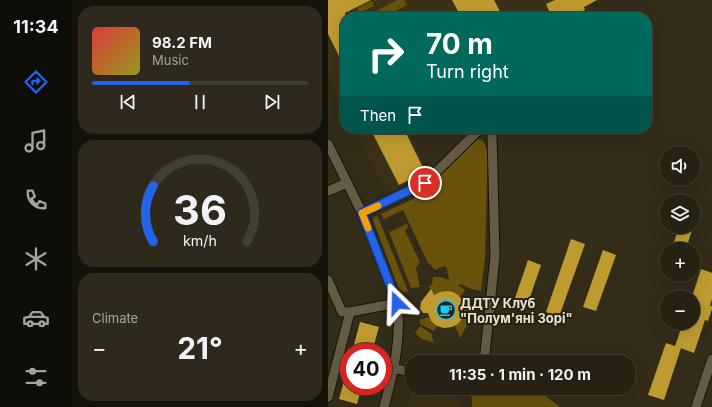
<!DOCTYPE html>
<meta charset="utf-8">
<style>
body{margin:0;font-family:Inter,sans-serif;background:#2e291c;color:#f1f3f6;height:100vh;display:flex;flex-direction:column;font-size:15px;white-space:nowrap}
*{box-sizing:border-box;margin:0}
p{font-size:13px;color:#a4a3a0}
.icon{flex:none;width:22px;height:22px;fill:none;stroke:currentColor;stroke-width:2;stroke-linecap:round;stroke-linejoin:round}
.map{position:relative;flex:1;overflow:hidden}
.panel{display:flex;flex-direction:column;gap:6px;padding:6px;background:#15120a;width:256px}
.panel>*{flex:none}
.banner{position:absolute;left:12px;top:12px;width:312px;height:122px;border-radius:16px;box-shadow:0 4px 16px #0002,0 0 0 1px #423e33;background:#00695c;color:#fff;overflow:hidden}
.buttons{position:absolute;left:332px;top:146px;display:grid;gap:8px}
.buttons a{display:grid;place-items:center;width:40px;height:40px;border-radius:50%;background:#262113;box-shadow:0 4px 16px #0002,0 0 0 1px #423e33;font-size:20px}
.speed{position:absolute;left:12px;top:343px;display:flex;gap:8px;font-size:20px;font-weight:700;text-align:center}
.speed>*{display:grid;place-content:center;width:52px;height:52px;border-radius:50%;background:#262113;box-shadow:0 4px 16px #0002,0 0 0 1px #423e33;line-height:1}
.speed .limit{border:6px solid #d22;background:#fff;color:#111}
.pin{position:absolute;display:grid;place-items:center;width:34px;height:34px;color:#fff;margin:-17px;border:2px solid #fff;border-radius:50%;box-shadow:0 1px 4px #0007}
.me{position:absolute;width:44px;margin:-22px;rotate:338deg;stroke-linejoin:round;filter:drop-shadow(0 0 3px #0008)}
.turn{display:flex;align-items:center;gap:14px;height:84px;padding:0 20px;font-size:18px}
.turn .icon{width:52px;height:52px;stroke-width:2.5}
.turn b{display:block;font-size:28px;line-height:34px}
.then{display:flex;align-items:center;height:38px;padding:0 20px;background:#0003;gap:8px;font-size:15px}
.big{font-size:30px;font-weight:700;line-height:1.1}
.panel .widget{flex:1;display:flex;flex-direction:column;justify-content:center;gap:6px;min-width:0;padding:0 14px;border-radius:16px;background:#2e291c}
.panel .dial{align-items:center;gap:0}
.dial svg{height:104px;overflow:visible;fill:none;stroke:#423e33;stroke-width:7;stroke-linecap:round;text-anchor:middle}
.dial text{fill:#f1f3f6;stroke:none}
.song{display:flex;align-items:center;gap:12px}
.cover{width:48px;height:48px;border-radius:6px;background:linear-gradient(135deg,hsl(0 70% 55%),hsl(60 70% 35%))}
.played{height:4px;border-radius:2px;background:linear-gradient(90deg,#2563eb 45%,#423e33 45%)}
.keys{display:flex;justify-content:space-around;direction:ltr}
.heat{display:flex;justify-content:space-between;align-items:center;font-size:22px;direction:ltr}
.trip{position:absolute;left:77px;top:355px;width:230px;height:40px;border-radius:16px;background:#262113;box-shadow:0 4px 16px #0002,0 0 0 1px #423e33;font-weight:700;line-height:40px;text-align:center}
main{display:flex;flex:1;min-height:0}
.menu{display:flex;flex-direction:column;width:72px;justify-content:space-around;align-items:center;background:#0f0d08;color:#a4a3a0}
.menu .icon{width:28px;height:28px}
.menu .on{color:#2563eb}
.menu b{font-size:18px;color:#f1f3f6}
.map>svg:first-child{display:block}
.built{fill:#3b3117}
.green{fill:#68520c}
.building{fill:#be9b31}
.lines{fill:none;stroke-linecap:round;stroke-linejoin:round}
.minor-casing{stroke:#1b1403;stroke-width:11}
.minor{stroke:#635b46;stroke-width:9}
.route-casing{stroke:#184099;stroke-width:10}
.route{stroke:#2563eb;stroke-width:7}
.slow{stroke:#f59e0b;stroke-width:7}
.labels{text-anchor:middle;stroke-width:4;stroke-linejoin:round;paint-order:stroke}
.poi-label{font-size:13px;font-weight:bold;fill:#e7e3d7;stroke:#292210;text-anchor:start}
</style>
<main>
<nav class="menu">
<b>11:34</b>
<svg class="icon on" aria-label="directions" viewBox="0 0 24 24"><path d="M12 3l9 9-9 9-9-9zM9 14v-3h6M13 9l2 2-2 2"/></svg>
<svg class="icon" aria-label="music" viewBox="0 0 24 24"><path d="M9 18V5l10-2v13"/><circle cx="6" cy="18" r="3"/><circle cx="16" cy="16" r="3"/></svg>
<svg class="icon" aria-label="phone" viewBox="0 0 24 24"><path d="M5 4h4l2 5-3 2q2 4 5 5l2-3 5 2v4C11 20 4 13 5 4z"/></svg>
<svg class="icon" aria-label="climate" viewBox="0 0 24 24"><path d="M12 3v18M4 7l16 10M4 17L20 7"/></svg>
<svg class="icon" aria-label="car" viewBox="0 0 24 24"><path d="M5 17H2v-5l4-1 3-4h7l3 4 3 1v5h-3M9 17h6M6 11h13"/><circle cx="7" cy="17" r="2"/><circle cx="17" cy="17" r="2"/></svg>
<svg class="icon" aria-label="filters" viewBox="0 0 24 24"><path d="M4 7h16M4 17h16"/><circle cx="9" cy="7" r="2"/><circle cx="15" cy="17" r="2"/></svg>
</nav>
<section class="panel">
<div class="widget">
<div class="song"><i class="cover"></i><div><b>98.2 FM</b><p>Music</p></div></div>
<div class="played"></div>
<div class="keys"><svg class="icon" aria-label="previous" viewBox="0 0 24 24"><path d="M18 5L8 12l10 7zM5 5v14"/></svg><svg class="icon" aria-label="pause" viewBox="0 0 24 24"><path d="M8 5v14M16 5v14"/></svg><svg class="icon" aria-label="next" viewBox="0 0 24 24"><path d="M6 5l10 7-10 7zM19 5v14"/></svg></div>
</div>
<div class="widget dial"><svg viewBox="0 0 100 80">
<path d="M14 69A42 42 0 1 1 86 69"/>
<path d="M14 69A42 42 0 0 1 14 26" stroke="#2563eb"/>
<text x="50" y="56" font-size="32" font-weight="700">36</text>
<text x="50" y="72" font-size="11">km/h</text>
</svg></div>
<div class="widget"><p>Climate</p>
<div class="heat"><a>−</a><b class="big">21°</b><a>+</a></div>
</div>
</section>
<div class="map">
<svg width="384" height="407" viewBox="0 0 384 407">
<rect width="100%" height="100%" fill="#332c19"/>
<!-- built -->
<path class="built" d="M 0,0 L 261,0 L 265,7 L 246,17 L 17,17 L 17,111 L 0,78 Z
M 26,129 L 79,129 L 100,172 L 59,193 Z
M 85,388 L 92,388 L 134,398 L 133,407 L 80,407 Z"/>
<!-- green -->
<path class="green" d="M 69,0 L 76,0 L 79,5 L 56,17 L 44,17 L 44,13 Z
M 44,1 L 46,6 L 31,13 L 29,8 Z
M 148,138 L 155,141 L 160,152 L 157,257 L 153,291 L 143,289 L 133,284 L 130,285 L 137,290 L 132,297 C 124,290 116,290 106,295 L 101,287 L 104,284 L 105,277 L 112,277 L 121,280 L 119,268 L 116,266 L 107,270 L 99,261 L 75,210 L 56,219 L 53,214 L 85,199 Z
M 49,216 L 50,217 L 80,291 L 79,292 L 76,292 L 71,289 L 45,220 L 46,217 Z
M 79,224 L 80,227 L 77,231 L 92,262 L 88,268 L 92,287 L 83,288 L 61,232 Z
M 146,305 L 138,327 L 132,338 L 127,326 C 134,322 136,315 137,307 Z
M 101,317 L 103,321 L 109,326 L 106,331 L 92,324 L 92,320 Z
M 92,326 L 104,334 L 104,337 L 106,343 L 94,339 L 88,334 L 87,333 Z
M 143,388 L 197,388 L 211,391 L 232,407 L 144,407 Z"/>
<!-- building -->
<path class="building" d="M 0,0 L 43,0 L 17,13 L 17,68 L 0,34 Z
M 124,0 L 166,0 L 175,17 L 133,17 Z
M 227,0 L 269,0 L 256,7 L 257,10 L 243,17 L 224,17 L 218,4 Z
M 41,129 L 76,129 L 97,172 L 71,185 L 46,136 Z
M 351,227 L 365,227 L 359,246 L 346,242 Z
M 243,239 L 257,244 L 231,317 L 218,312 Z
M 275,250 L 288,255 L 268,311 L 255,307 Z
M 200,260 L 213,265 L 199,306 L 186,301 Z
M 373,269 L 384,273 L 384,299 L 382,306 L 384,306 L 384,309 L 380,321 L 377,320 L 366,353 L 347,346 L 355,323 L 365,323 L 365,306 L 368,298 L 364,297 Z
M 103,289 L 106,295 L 112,292 L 119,291 L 125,292 L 130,295 L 137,303 L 136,313 L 134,319 L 130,324 L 124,327 L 116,328 L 109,326 L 103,321 L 100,313 L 95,313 L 92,309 L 93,302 Z
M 32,322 L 51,327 L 44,352 L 24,352 Z
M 338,343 L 353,348 L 336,400 L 320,395 Z
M 236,354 L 256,361 L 256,362 L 233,362 Z
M 19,370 L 21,371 L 21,386 L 34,386 L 29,404 L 11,399 Z"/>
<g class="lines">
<defs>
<path id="minor" d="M 0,144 L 34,213 L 69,303 C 74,339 65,373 56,407
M 0,191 L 19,183
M 34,213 L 97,183 L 152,129
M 0,280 L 14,312 L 22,312
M 142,359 L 144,362
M 155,362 L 157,353 L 167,256 L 164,135 L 162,129
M 66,368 L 84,373
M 0,397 L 22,312 L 69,303
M 368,407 L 384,359"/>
</defs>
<!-- minor casing -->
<use href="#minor" class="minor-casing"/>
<!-- minor -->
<use href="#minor" class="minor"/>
</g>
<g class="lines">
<defs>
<path id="route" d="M 69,303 L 34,213 L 97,183"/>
</defs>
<!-- route casing -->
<use href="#route" class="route-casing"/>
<!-- route -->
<use href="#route" class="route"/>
<!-- slow -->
<path class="slow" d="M 40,228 L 34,213 L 50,206"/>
</g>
<!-- icons -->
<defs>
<symbol id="cafe-ring" viewBox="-11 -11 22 22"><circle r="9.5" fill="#292210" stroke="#19cafc" stroke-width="1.5"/><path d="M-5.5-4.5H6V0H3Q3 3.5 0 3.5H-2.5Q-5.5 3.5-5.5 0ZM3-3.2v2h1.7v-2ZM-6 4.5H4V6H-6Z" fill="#19cafc"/></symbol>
</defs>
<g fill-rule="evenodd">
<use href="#cafe-ring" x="107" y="299" width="22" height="22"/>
</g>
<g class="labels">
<!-- poi labels -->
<g class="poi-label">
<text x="132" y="308">ДДТУ Клуб<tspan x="132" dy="15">"Полум'яні Зорі"</tspan></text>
</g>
</g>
</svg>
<div class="buttons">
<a><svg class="icon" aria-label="sound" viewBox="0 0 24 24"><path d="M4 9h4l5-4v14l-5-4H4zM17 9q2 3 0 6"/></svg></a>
<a><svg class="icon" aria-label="layers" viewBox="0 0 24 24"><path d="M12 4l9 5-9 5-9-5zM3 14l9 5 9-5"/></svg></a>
<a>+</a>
<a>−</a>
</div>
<div class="speed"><div class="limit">40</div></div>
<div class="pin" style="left:97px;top:183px;background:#d93025"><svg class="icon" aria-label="arrive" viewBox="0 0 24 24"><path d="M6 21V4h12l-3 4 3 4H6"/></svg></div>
<svg class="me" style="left:69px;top:303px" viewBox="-20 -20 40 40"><path d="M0-17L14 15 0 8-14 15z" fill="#2563eb" stroke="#fff" stroke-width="4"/></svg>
<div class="trip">11:35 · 1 min · 120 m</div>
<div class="banner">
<div class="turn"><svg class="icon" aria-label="right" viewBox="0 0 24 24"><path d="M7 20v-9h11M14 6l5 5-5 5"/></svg><div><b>70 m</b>Turn right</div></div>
<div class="then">Then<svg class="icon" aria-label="arrive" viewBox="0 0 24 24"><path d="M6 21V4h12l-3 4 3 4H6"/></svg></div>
</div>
</div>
</main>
